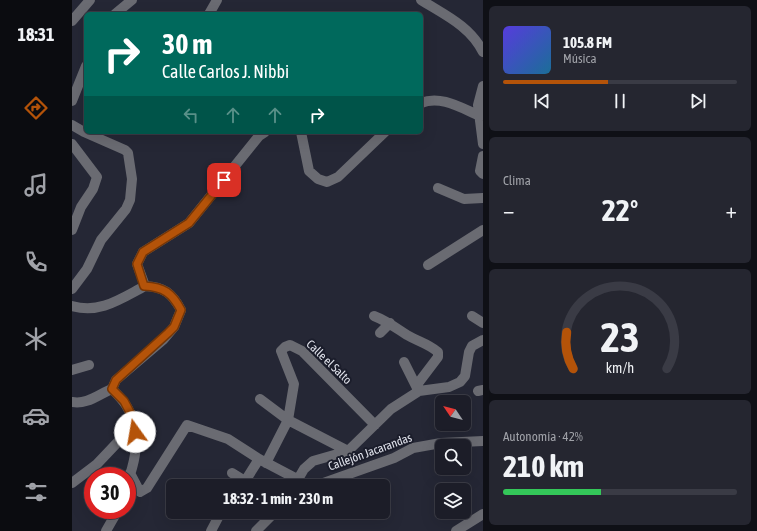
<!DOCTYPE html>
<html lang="es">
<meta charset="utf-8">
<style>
body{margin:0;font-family:"Asap Condensed",sans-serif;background:#252630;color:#f1f3f6;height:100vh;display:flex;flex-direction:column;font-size:15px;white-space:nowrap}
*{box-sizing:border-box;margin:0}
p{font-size:13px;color:#a0a2a8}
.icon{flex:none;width:22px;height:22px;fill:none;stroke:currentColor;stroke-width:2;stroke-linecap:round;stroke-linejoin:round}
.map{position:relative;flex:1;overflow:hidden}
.side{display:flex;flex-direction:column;gap:6px;padding:6px;background:#0f1016;width:274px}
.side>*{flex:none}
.guide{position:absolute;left:12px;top:12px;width:339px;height:122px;border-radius:6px;box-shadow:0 4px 16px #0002,0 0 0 1px #3a3b45;background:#00695c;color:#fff;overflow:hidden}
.needle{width:26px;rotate:305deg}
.controls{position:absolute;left:363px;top:395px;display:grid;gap:8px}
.controls a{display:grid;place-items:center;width:36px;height:36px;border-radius:6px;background:#1c1d28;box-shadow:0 4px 16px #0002,0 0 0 1px #3a3b45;font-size:20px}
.speed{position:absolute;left:12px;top:467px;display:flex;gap:8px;font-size:20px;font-weight:700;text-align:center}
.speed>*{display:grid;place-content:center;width:52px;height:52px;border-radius:50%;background:#1c1d28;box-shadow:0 4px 16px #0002,0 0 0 1px #3a3b45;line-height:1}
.speed .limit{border:6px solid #d22;background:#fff;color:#111}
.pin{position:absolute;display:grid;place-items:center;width:34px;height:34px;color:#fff;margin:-17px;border-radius:8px;box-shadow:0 2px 6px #0006}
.me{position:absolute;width:44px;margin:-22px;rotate:347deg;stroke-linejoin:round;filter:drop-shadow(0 0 3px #0008)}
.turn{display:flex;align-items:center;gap:14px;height:84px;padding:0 12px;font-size:18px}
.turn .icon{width:52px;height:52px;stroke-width:2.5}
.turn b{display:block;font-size:28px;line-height:34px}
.lanes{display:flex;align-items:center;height:38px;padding:0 12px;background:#0003;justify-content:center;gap:20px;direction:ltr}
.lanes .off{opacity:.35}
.big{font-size:30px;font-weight:700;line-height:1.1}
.side .widget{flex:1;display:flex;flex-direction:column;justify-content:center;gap:6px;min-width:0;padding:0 14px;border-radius:6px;background:#252630}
.side .dial{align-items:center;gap:0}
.dial svg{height:104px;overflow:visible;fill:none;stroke:#3a3b45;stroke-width:7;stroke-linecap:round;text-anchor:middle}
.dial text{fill:#f1f3f6;stroke:none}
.song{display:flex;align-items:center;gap:12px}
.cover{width:48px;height:48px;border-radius:6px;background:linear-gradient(135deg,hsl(250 70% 55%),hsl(200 70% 35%))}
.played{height:4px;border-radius:2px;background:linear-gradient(90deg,#b45309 45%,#3a3b45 45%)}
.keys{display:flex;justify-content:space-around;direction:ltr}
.heat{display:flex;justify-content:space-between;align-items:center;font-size:22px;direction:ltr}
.charge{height:6px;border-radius:3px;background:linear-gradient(90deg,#34c759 42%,#3a3b45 0)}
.trip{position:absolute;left:94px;top:479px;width:224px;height:40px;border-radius:6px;background:#1c1d28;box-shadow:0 4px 16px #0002,0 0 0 1px #3a3b45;font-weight:700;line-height:40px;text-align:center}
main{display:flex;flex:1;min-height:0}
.menu{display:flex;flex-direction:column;width:72px;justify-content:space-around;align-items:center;background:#0b0c10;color:#a0a2a8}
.menu .icon{width:28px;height:28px}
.menu .active{color:#b45309}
.menu b{font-size:18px;color:#f1f3f6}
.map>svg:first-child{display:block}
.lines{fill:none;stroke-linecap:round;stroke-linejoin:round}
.minor{stroke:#6a6b72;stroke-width:10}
.route-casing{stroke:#753606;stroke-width:10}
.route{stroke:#b45309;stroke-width:7}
.labels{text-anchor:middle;stroke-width:4;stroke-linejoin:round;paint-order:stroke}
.street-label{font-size:12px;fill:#e2e4ed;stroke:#1b1d2b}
</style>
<main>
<nav class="menu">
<b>18:31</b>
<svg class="icon active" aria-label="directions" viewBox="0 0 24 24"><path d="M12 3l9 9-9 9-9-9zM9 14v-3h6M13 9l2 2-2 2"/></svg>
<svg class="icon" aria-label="music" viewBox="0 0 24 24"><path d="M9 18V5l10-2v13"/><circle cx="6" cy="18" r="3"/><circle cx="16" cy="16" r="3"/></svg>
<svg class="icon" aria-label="phone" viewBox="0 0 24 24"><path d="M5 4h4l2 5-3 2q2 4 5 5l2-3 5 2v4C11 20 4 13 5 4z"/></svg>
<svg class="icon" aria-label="climate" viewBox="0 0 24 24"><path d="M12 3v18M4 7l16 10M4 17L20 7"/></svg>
<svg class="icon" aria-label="car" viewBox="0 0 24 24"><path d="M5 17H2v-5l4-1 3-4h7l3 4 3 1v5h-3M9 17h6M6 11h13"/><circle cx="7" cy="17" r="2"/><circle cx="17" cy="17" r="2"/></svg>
<svg class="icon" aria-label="filters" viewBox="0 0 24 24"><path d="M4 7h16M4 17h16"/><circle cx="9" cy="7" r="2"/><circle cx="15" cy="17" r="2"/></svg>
</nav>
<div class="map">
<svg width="411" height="531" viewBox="0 0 411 531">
<rect width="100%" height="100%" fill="#252735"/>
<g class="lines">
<!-- minor -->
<path class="minor" d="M 349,0 C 373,15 398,26 411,52
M 43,14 L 60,0
M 137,14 L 145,0
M 0,21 L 18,0
M 411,86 L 406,105 L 411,144
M 0,101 L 14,66
M 349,103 C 369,95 389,108 408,116
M 0,125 L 12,132 L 53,150 L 56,153 L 60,179 L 58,200 L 54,209 L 29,240 L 15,269 L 0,289
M 229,132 L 237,171 L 246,179 L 255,182 L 266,177 L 313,132
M 0,144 L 25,177 L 21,189 L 9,207 L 0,230
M 411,156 L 408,171 L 411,174
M 366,188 L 392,199 L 411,198
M 356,265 L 411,230
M 0,306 C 28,314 48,299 73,286
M 302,316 C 315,321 324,328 335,335 C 347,342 355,343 366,352 L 366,357 L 344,386
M 400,316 L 411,323
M 308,333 L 318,323
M 332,362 L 346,390
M 0,370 L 17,365
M 40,389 L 44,380 L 91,340 L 102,327 L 109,310 C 100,293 92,287 73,286 L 65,264 L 71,252 L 117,223 L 187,136 L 193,132
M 406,391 L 411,390
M 188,399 L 216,420 L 276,451
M 0,402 C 15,405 27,394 40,389
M 194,463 L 216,420 L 222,384 L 209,351 L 213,347 L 218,345 L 230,351 L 303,425
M 58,473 L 68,492 L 75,488 L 115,425 L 156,439 L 187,459 L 225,479
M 160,473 L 181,486
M 0,483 L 25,464 L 61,426 C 60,410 51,400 40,389
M 55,484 C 62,464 67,446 61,426
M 170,486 L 187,459
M 222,486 L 232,469 L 241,461 L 276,451 L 319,409 L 347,391 L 377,387 L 388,382 L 393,376 L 397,352 L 400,346 L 411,340
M 243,486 L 322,458 L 341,448 L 369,443 L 411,441
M 34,531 L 46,510
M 139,531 L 149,512
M 184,531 L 203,512
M 384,531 L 411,514"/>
</g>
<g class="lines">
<defs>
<path id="route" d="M 63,432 L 60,416 L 52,401 L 40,389 L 44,380 L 96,333 L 102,327 L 109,310 C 100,293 92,287 72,286 L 65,264 L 71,252 L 117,223 L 152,180"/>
</defs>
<!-- route casing -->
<use href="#route" class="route-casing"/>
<!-- route -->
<use href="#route" class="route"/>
</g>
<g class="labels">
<!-- street labels -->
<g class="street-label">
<text transform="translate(257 362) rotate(44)" y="4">Calle el Salto</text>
<text transform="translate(298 452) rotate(-20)" y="4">Callejón Jacarandas</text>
</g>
</g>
</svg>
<div class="controls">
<a><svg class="needle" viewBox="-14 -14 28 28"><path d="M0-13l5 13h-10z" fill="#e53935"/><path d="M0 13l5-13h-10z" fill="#a0a2a8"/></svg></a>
<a><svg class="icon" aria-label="search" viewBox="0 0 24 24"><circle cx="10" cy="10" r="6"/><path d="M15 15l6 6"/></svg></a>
<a><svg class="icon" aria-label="layers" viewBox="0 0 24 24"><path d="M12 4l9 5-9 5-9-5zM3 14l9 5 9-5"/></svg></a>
</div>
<div class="speed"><div class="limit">30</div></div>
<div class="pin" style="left:152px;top:180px;background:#d93025"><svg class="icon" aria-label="arrive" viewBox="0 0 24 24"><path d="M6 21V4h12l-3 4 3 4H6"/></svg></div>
<svg class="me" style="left:63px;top:432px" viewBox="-20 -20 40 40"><circle r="19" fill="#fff"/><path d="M0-13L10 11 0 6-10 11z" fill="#b45309"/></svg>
<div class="trip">18:32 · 1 min · 230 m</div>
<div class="guide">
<div class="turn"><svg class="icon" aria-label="right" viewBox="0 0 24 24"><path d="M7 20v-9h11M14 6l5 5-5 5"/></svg><div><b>30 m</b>Calle Carlos J. Nibbi</div></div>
<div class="lanes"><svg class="icon off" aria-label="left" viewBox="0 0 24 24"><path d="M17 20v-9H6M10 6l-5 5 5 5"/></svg><svg class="icon off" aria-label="ahead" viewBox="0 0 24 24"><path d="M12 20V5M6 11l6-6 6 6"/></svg><svg class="icon off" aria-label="ahead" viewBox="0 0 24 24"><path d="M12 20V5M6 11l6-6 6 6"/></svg><svg class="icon" aria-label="right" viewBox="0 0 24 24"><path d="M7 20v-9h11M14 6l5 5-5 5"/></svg></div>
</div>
</div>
<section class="side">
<div class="widget">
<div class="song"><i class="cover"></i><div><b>105.8 FM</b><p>Música</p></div></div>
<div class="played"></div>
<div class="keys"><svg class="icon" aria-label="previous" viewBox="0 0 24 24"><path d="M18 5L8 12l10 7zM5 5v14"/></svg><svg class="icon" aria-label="pause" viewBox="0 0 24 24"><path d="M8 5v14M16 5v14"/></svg><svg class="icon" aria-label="next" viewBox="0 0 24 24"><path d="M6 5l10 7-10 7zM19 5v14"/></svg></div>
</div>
<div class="widget"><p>Clima</p>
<div class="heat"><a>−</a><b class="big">22°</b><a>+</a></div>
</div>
<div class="widget dial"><svg viewBox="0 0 100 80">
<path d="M14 69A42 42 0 1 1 86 69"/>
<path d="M14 69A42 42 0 0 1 9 41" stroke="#b45309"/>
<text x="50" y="56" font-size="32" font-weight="700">23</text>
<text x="50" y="72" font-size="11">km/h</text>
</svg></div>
<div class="widget"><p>Autonomía · 42%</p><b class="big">210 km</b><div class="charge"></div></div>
</section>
</main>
